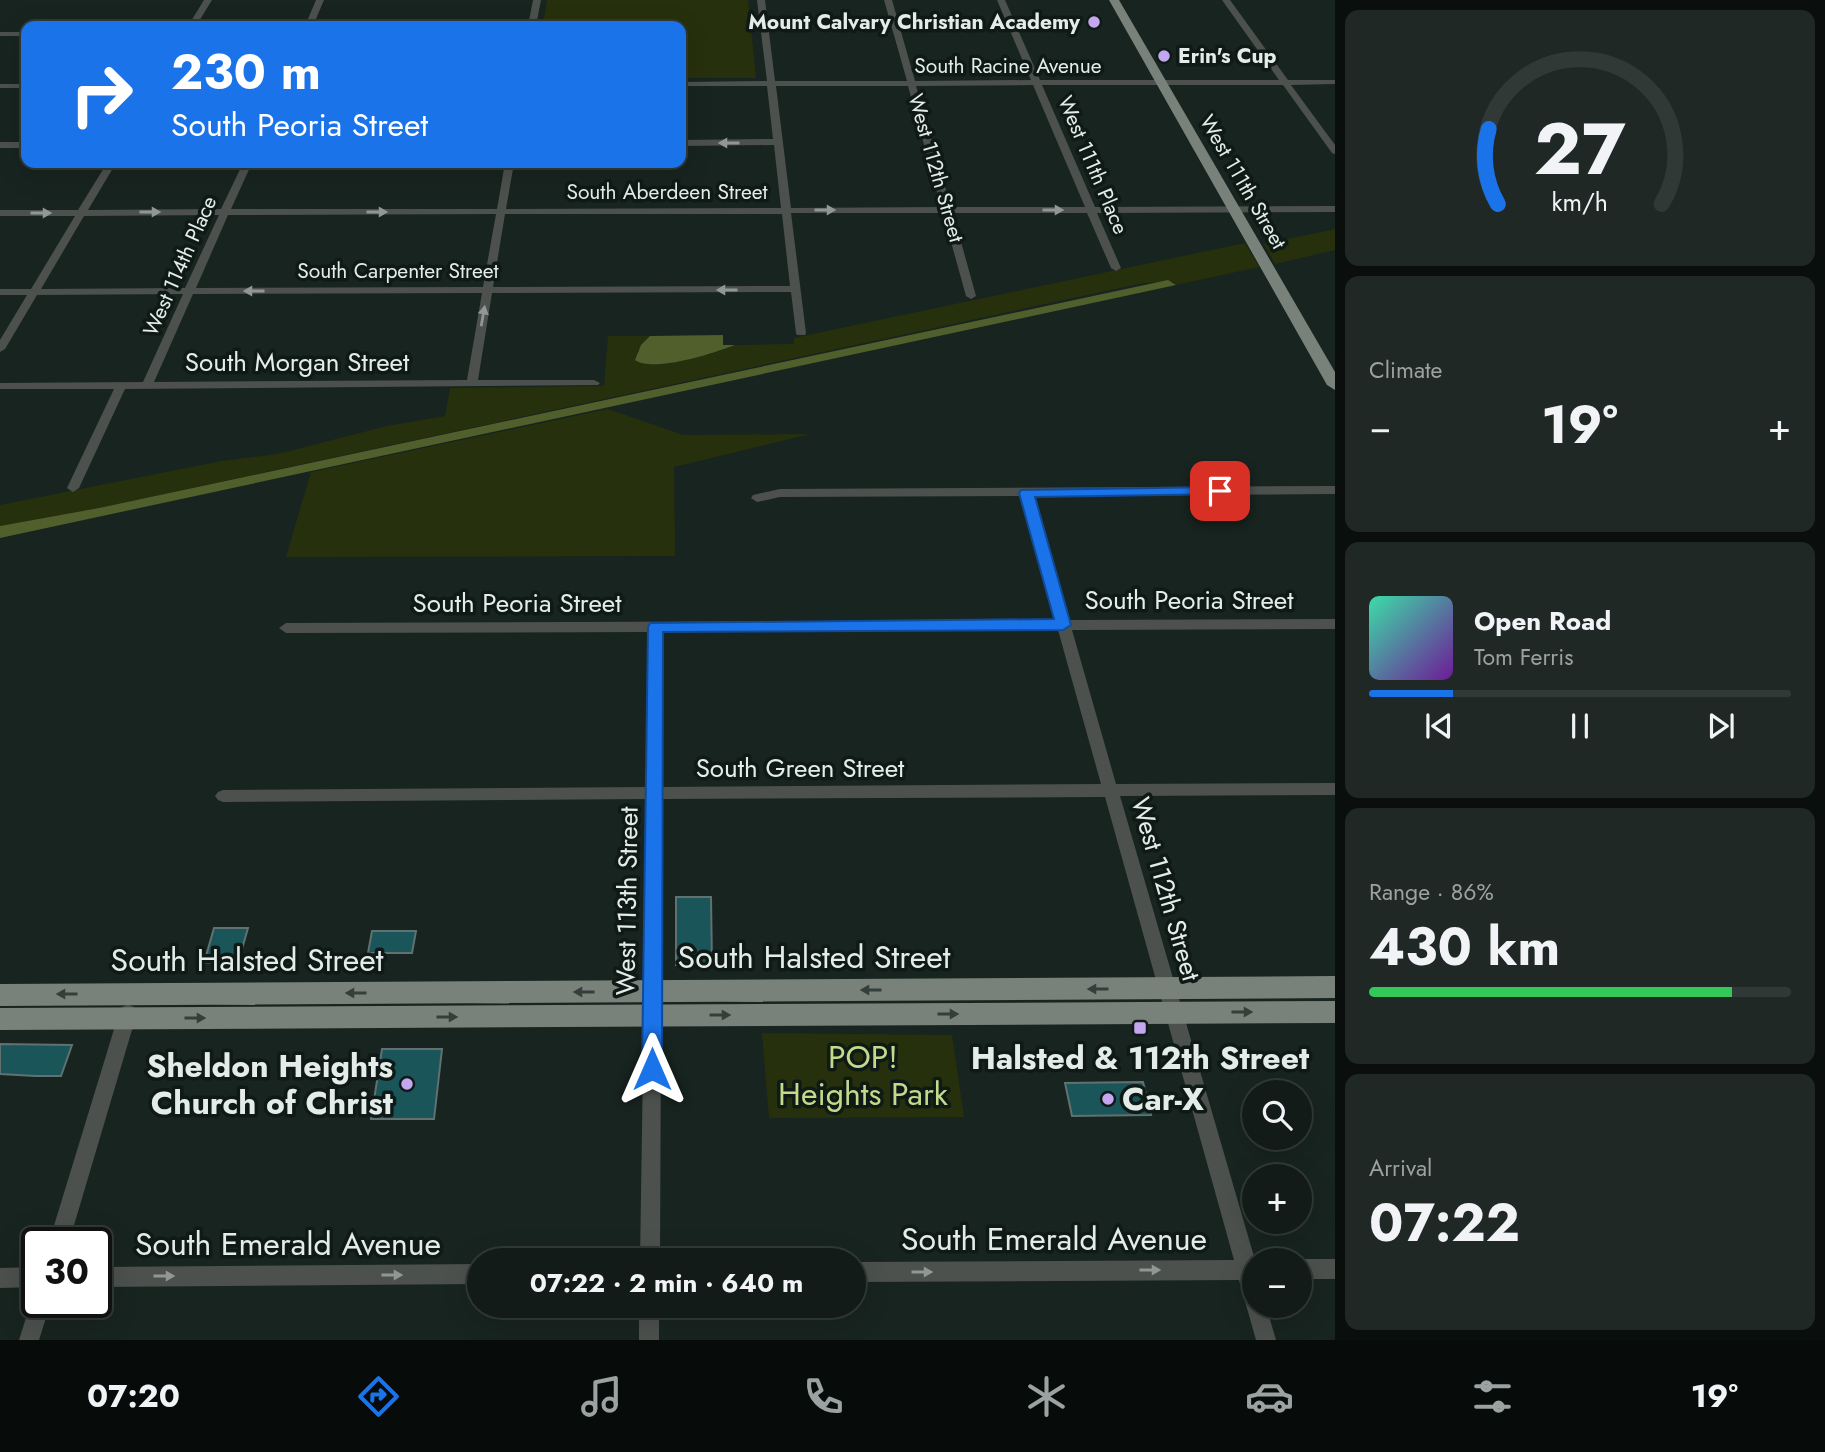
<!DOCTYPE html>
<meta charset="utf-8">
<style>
body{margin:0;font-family:Jost,sans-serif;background:#1f2825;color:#f1f3f6;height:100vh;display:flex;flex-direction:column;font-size:26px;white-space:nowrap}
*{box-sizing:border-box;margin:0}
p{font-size:23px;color:#9ca1a2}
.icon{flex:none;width:38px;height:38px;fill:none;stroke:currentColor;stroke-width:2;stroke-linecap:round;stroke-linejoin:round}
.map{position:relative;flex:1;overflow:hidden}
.side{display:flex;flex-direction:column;gap:10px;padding:10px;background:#0a0f0d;width:490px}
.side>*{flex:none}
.guide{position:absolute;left:21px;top:21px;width:665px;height:147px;border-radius:14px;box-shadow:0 7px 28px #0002,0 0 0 2px #313937;background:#1a73e8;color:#fff;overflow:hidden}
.controls{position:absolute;left:1242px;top:1080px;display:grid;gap:14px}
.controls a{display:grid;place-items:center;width:70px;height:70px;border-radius:50%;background:#121b18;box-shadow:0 7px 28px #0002,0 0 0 2px #313937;font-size:35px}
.speed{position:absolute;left:21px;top:1227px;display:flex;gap:14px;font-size:35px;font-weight:700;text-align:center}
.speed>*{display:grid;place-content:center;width:91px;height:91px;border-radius:50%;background:#121b18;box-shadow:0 7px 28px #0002,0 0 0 2px #313937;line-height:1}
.speed .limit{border:4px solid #111;border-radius:10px;background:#fff;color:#111}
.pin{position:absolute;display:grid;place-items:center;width:60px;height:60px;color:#fff;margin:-30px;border-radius:14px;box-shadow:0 4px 10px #0006}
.me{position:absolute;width:77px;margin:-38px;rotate:0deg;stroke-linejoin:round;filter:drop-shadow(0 0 5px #0008)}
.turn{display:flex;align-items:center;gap:24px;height:147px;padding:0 35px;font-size:32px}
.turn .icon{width:91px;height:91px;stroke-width:2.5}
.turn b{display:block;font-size:49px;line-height:60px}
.big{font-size:52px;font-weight:700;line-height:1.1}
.side .card{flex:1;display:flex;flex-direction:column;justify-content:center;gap:10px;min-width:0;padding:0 24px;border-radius:14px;background:#1f2825}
.side .dial{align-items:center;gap:0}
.dial svg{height:182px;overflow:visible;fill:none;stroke:#313937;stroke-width:7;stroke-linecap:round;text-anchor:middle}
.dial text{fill:#f1f3f6;stroke:none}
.song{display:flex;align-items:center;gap:21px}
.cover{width:84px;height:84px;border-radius:10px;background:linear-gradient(135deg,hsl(160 70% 55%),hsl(280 70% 35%))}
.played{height:7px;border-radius:4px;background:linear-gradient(90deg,#1a73e8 20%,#313937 20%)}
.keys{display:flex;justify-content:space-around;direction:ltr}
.heat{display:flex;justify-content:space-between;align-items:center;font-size:38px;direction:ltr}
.charge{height:10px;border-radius:5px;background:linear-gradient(90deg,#34c759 86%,#313937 0)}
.trip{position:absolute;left:467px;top:1248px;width:399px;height:70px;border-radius:35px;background:#121b18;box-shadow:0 7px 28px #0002,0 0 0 2px #313937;font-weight:700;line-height:70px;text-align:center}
.dock{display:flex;height:112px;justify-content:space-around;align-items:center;background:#070b0a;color:#9ca1a2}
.dock .icon{width:49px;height:49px}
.dock .selected{color:#1a73e8}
.dock b{font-size:32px;color:#f1f3f6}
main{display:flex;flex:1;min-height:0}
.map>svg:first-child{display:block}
.green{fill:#27300c}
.forest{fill:#515f2c}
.building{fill:#1a5659;stroke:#617071;stroke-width:2}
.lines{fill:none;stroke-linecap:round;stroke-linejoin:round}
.minor{fill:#4d514e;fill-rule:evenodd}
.major{fill:#79827a;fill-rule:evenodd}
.oneway{fill:#919794}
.oneway2{fill:#343e3a}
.route{fill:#1a73e8;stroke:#114b97;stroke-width:2}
.poi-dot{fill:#c4a7f1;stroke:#0f1a17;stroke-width:2.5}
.labels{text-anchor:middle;stroke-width:7;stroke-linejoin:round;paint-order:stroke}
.far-poi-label{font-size:21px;font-weight:bold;fill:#e4ece9;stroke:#0f1a17;text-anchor:end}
.far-street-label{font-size:21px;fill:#e4ece9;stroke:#0f1a17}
.street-label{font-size:26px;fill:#e4ece9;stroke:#0f1a17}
.near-street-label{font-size:32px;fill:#e4ece9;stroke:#0f1a17}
.near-park-label{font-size:32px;fill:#c3da8b;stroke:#0f1a17}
.near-poi-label{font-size:32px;font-weight:bold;fill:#e4ece9;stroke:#0f1a17}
</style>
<main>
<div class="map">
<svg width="1335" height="1340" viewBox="0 0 1335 1340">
<rect width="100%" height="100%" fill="#182420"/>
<!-- green -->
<path class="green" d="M 547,0 L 748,0 L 756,78 L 681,78 L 681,26 L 543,26 Z
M 1335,229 L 1335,250 L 1275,264 L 1264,244 Z
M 1245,243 L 1259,267 L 1176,285 L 1174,282 L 1143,283 L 99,508 L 0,526 L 0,505 L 222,461 L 278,454 L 387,426 L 445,416 L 450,388 L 604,386 L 608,336 L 650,336 L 637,352 L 659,365 L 711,354 L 735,345 L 794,344 L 794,338 Z
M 608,409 L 683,435 L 810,434 L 674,467 L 675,556 L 286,557 L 311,472 Z
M 762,1033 L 952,1035 L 964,1117 L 769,1118 Z"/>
<!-- forest -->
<path class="forest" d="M 1168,280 L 1176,285 L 0,538 L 0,526 L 99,508 Z
M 723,335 L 723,345 L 735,345 C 715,353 653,373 635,360 L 641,345 L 650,336 Z"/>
<!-- building -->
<path class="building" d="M 676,897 L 711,897 L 712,965 L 676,965 Z
M 214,928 L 248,928 L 238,963 L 204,963 Z
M 372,931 L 416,931 L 412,953 L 368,953 Z
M 0,1044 L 72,1045 L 61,1076 L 35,1076 L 0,1074 Z
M 382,1049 L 442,1049 L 434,1119 L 371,1119 Z
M 1143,1082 L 1151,1115 L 1072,1116 L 1065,1083 Z"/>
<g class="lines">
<!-- minor -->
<path class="minor" d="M 204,0 L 212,0 L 196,26 L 188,26 Z
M 316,0 L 324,0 L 313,26 L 305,26 Z
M 533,0 L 541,0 L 536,26 L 528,26 Z
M 757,0 L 765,0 L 775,81 L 907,81 L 884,0 L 892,0 L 915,81 L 1031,80 L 997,0 L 1005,0 L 1040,80 L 1279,80 L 1222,0 L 1230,0 L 1288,80 L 1335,80 L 1335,84 L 1291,85 L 1335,145 L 1335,154 L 1332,153 L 1283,85 L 1042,85 L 1095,207 L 1335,206 L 1335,212 L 1097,213 L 1121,268 L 1116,271 L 1111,268 L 1087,213 L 953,213 L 976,296 L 971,299 L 966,296 L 943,213 L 791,213 L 806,333 L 805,335 L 797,335 L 796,333 L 791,292 L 492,293 L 478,380 L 594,380 L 600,383 L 598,385 L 125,389 L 79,488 L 73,492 L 67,488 L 114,389 L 0,389 L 0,383 L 143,382 L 183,294 L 37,295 L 5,349 L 0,352 L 0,340 L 27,295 L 0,295 L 0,289 L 31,289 L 75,216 L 0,216 L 0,210 L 78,210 L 107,163 L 116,163 L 88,210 L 221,209 L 243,163 L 252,163 L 231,209 L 497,209 L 505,163 L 514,163 L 506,209 L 781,208 L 774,145 L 681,146 L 681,140 L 773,139 L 767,86 L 681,86 L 681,82 L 767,81 ZM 1033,85 L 1085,207 L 951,207 L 916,86 ZM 776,86 L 908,86 L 941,207 L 791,208 ZM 496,214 L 483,287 L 196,288 L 228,215 ZM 505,214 L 782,214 L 790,286 L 493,287 ZM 219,215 L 185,288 L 41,289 L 84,216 ZM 482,293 L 467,380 L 154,382 L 193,294 Z
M 0,32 L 26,32 L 26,36 L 0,36 Z
M 0,84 L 26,84 L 26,88 L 0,88 Z
M 0,142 L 26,142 L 26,148 L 0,148 Z
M 1335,486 L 1335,494 L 1033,496 L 1069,620 L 1335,619 L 1335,629 L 1072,630 L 1116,784 L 1335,783 L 1335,795 L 1120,796 L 1255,1260 L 1255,1306 L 1266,1306 L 1276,1340 L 1256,1340 L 1239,1280 L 854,1282 L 854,1262 L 1234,1260 L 1105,797 L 662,799 L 660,1260 L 640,1260 L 647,799 L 223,802 L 218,800 L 215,796 L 218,792 L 223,790 L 647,787 L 649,632 L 286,633 L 279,628 L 286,623 L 1055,620 L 1021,496 L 780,497 L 757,502 L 751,498 L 753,495 L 780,489 ZM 1058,630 L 1101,784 L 662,787 L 663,631 Z
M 128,1005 L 134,1007 L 137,1013 L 69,1242 L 49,1242 L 119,1013 L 122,1007 Z
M 1300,1259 L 1335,1259 L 1335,1279 L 1300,1279 L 1300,1260 L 1298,1260 Z
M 480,1264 L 480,1284 L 96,1287 L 96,1267 Z
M 37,1267 L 37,1287 L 0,1288 L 0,1268 Z
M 37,1294 L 37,1302 L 51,1302 L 39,1340 L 19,1340 L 31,1302 Z
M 639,1306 L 659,1306 L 659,1340 L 639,1340 Z"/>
<!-- major -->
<path class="major" d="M 1109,0 L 1119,0 L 1335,372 L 1335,390 L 1327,385 Z
M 1335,976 L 1335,998 L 0,1006 L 0,984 Z
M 1335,1001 L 1335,1023 L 0,1030 L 0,1008 Z"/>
</g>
<!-- one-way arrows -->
<defs><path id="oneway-solid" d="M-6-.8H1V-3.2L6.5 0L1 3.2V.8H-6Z" transform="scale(1.75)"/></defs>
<g class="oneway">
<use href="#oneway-solid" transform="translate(729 143) rotate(180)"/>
<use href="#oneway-solid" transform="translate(825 210)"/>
<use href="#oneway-solid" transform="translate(1053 210)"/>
<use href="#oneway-solid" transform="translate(150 212)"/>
<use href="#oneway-solid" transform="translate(377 212)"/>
<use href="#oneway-solid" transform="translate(41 213)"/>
<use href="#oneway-solid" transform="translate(727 290) rotate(180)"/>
<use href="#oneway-solid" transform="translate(254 291) rotate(180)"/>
<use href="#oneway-solid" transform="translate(483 316) rotate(-80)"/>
<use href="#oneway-solid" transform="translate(1150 1270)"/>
<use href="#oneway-solid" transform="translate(922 1272)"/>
<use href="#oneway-solid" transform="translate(392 1275)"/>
<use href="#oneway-solid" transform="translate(164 1276)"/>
</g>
<g class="oneway2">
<use href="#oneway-solid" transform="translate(1098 989) rotate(180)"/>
<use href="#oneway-solid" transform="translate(871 990) rotate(180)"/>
<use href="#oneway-solid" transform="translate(584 992) rotate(180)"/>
<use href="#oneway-solid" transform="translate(356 993) rotate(180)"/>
<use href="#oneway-solid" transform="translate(67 994) rotate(180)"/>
<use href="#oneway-solid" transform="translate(1242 1012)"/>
<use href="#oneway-solid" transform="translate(948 1014)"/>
<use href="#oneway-solid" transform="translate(720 1015)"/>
<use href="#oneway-solid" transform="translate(447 1017)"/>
<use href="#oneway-solid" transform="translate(195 1018)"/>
</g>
<!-- route -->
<path class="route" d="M 1220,487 L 1225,488 L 1225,494 L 1035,497 L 1071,625 L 1063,630 L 663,632 L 662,1069 L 659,1076 L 652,1079 L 645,1076 L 642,1069 L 648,627 L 650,623 L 1054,619 L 1019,493 L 1021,490 Z"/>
<!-- markers -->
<g class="poi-dot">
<circle cx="1094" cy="22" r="7"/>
<circle cx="1164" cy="56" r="7"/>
<rect x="1133" y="1021" width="14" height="14" rx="3.5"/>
<circle cx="407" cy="1084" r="7"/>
<circle cx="1108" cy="1099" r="7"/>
</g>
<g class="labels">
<!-- far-poi labels -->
<g class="far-poi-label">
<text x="1080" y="29">Mount Calvary Christian Academy</text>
<text x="1178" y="63" text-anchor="start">Erin's Cup</text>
</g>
<!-- far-street labels -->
<g class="far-street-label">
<text x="1008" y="73">South Racine Avenue</text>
<text transform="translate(1093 165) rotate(67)" y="7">West 111th Place</text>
<text transform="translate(936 168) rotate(74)" y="7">West 112th Street</text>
<text transform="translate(1243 182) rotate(60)" y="7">West 111th Street</text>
<text x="667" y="199">South Aberdeen Street</text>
<text transform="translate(180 266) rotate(-66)" y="7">West 114th Place</text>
<text x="398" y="278">South Carpenter Street</text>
</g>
<!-- street labels -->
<g class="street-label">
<text x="297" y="371">South Morgan Street</text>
<text x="1189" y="609">South Peoria Street</text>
<text x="517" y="612">South Peoria Street</text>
<text x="800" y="777">South Green Street</text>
<text transform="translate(1166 889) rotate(74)" y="9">West 112th Street</text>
<text transform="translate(627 901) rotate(-89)" y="9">West 113th Street</text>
</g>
<!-- near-street labels -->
<g class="near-street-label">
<text x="814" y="968">South Halsted Street</text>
<text x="247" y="971">South Halsted Street</text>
<text x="1054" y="1250">South Emerald Avenue</text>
<text x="288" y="1255">South Emerald Avenue</text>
</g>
<!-- near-park labels -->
<g class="near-park-label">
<text x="863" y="1068">POP!<tspan x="863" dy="37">Heights Park</tspan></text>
</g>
<!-- near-poi labels -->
<g class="near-poi-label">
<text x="1140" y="1069">Halsted &amp; 112th Street</text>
<text x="393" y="1077" text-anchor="end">Sheldon Heights<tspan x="393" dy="37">Church of Christ</tspan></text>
<text x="1122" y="1110" text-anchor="start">Car-X</text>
</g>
</g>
</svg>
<div class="controls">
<a><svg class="icon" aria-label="search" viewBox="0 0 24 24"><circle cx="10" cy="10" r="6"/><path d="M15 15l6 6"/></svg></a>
<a>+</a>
<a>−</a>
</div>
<div class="speed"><div class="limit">30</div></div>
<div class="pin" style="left:1220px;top:491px;background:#d93025"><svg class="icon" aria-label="arrive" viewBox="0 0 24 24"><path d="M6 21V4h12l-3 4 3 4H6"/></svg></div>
<svg class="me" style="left:652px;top:1069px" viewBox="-20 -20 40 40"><path d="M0-17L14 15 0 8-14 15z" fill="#1a73e8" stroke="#fff" stroke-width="4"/></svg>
<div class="trip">07:22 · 2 min · 640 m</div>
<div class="guide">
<div class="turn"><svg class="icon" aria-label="right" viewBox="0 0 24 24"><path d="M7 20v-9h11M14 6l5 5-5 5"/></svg><div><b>230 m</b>South Peoria Street</div></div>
</div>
</div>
<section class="side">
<div class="card dial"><svg viewBox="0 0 100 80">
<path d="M14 69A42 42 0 1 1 86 69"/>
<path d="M14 69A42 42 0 0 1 10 36" stroke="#1a73e8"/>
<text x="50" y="56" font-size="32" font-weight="700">27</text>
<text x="50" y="72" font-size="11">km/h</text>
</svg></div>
<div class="card"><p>Climate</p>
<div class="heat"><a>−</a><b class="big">19°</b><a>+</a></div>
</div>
<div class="card">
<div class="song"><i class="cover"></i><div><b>Open Road</b><p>Tom Ferris</p></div></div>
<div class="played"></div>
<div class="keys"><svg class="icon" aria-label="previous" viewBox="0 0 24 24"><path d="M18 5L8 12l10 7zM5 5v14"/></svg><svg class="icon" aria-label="pause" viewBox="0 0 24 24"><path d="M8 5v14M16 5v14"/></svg><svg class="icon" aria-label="next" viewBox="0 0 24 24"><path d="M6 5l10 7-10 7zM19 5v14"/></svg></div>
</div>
<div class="card"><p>Range · 86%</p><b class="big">430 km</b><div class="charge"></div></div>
<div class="card"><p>Arrival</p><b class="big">07:22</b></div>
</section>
</main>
<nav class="dock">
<b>07:20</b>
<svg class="icon selected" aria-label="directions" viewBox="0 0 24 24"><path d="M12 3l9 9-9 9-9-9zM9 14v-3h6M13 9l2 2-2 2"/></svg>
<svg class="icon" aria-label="music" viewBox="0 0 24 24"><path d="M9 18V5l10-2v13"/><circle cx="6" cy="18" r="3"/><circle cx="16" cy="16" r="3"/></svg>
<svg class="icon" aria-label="phone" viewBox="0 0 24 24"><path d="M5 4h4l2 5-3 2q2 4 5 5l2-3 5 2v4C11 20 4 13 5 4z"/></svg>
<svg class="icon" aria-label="climate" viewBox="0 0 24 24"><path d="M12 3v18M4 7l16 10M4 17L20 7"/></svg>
<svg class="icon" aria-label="car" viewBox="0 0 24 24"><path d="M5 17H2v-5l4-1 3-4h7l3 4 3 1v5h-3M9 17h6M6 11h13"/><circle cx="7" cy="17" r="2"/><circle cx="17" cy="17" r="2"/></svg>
<svg class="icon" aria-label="filters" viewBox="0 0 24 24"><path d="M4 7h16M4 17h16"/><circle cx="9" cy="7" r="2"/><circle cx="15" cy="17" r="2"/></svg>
<b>19°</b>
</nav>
